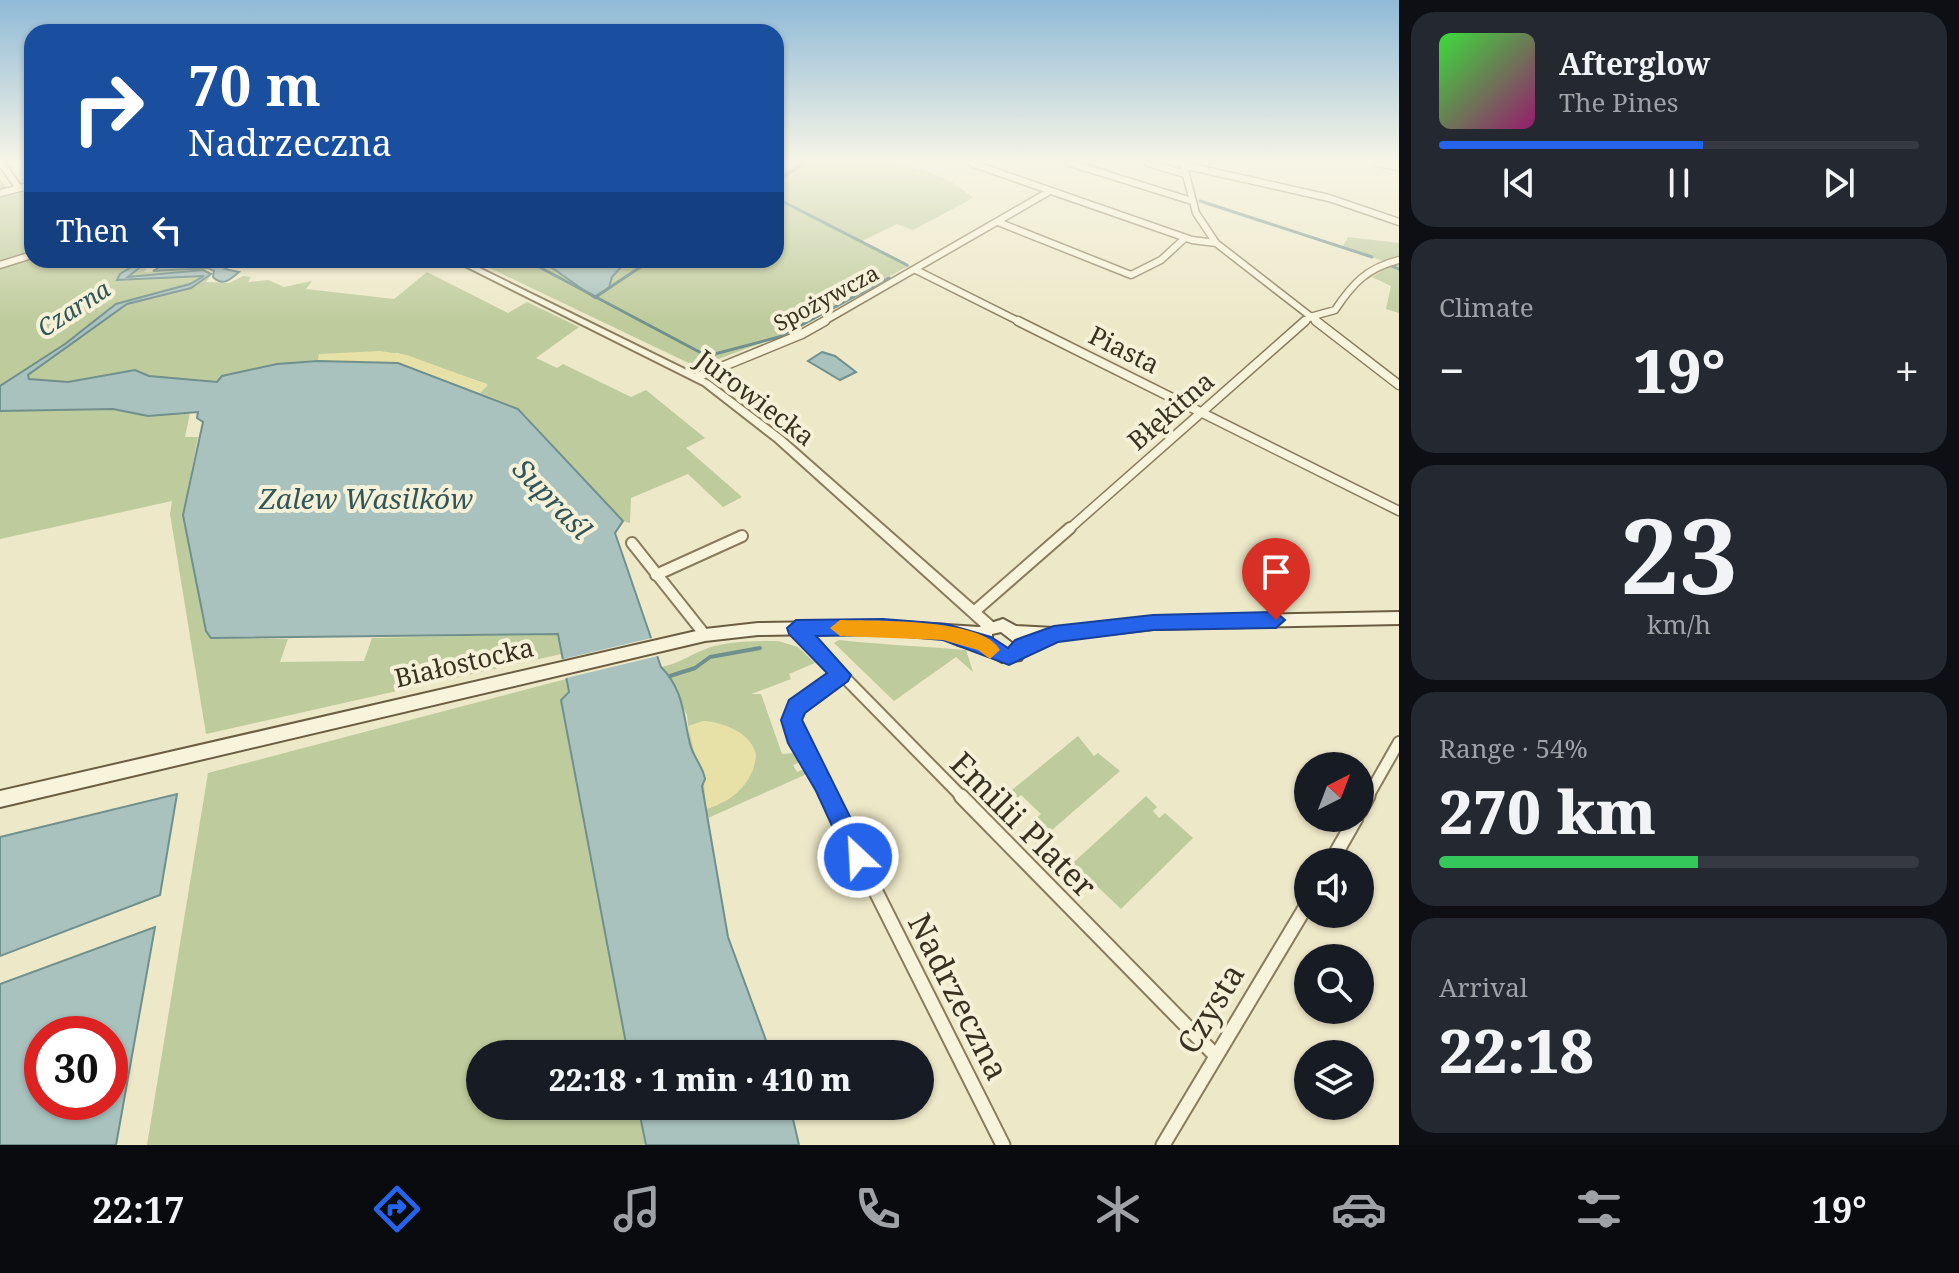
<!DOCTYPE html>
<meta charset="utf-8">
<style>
body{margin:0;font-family:"Noto Serif",serif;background:#242831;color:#f1f3f6;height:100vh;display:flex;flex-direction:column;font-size:30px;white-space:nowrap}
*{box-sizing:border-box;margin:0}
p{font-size:26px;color:#9ea1a6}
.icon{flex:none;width:44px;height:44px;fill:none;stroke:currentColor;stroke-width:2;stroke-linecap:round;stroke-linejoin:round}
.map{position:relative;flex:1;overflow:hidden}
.drawer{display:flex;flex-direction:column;gap:12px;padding:12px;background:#0d0f14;width:560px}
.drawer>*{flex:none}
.guide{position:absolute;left:24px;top:24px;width:760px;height:244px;border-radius:24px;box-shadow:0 2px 6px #0004;background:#1a4fa0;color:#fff;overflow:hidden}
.needle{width:52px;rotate:42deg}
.controls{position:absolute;left:1294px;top:752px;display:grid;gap:16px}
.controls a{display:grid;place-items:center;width:80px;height:80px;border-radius:50%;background:#171b24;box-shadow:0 2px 6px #0004;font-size:40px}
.speed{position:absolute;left:24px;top:1016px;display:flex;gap:16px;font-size:40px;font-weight:700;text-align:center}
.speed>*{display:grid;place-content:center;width:104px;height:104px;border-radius:50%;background:#171b24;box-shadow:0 2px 6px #0004;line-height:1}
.speed .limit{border:12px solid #d22;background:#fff;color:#111}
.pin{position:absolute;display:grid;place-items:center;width:68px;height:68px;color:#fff;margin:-82px -34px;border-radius:50% 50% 50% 0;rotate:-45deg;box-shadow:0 0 8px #0007}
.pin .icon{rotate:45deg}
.me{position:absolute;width:88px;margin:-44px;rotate:335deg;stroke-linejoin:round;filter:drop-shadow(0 0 6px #0008)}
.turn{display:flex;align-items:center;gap:28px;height:168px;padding:0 32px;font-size:36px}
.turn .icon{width:104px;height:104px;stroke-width:2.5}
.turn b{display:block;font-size:56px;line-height:68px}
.then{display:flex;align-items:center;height:76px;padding:0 32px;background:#0003;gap:16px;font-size:30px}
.big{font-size:60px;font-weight:800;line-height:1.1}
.drawer .widget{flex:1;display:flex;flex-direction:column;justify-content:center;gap:12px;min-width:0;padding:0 28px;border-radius:24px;background:#242831}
.drawer .dial{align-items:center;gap:0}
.dial b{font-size:104px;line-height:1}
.song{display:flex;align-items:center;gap:24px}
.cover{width:96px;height:96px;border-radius:12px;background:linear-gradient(135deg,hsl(120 70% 55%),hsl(320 70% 35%))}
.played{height:8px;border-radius:4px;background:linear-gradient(90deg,#2563eb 55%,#363941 55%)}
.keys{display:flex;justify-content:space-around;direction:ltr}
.heat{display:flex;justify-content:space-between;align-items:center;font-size:44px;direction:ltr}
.charge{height:12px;border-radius:6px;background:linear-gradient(90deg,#34c759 54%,#363941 0)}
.trip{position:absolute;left:466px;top:1040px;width:468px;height:80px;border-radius:40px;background:#171b24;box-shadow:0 2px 6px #0004;font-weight:800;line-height:80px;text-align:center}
.menu{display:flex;height:128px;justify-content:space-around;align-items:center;background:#090b0e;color:#9ea1a6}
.menu .icon{width:56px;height:56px}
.menu .selected{color:#2563eb}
.menu b{font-size:36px;color:#f1f3f6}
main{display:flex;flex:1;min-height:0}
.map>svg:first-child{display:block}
.green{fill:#becb9c}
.sand{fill:#e8e1a7}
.water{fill:#a9c2be;stroke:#70908d;stroke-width:2;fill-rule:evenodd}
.pier{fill:#ede8c8}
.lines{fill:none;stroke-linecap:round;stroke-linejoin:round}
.stream-far1{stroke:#70908d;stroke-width:3}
.stream{stroke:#70908d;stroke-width:4}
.minor-far3-casing{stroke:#897c5e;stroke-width:9}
.minor-far2-casing{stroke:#897c5e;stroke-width:11}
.minor-far1-casing{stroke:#897c5e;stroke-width:14}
.minor-casing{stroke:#897c5e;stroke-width:17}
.tertiary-casing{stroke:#897c5e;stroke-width:4}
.secondary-casing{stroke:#6b5d41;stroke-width:4}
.minor-far3{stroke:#f8f4dc;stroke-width:6}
.minor-far2{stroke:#f8f4dc;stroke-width:8}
.minor-far1{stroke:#f8f4dc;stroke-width:10}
.minor{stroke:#f8f4dc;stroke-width:13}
.tertiary{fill:#f8f4dc;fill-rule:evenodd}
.secondary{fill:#f8f4dc;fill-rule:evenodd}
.route{fill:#2563eb;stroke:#184099;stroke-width:2}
.slow{fill:#f59e0b}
.labels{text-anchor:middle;stroke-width:8;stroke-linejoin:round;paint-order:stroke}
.far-street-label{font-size:22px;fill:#3a3121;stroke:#f5f1d8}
.far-water-label{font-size:24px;font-style:italic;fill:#315559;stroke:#f5f1d8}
.street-label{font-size:26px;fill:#3a3121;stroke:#f5f1d8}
.water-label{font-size:28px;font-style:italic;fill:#315559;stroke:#f5f1d8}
.near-street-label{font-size:32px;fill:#3a3121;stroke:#f5f1d8}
</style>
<main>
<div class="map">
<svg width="1399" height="1145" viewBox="0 0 1399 1145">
<rect width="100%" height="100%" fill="#ede8c8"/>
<!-- green -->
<path class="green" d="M 798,163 C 859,163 925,154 973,198 L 913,230 L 897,224 L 862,241 L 912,267 L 904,268 L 796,330 L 697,367 L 473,260 L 776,260 L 776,176 Z
M 0,179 L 11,194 L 32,188 L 32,260 L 154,260 L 144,272 L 206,270 L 212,274 L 206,282 L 229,283 L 243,276 L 251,277 L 248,282 L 268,280 L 284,287 L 312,281 L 306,289 L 394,299 L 427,272 L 508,313 L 527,302 L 579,327 L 536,358 L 557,368 L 563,364 L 631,397 L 646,390 L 705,438 L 686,448 L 742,497 L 723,507 L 688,474 L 631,498 L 630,523 L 623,521 L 525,415 L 511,405 L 480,393 L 487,384 L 398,353 L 319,355 L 318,361 L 277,364 L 222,376 L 218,382 L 0,389 Z
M 1348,237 L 1399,243 L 1399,313 L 1386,309 L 1391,286 L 1372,277 L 1393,265 L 1343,246 Z
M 113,409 L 148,416 L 190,413 L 185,437 L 198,437 L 183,515 L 211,638 L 288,639 L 280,662 L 364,661 L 372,638 L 558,634 L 561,654 L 206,734 L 170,514 L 172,501 L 0,539 L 0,410 Z
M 839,640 C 882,645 923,646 966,650 L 973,672 L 956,657 L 894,701 L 834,643 Z
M 778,641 L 798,647 L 815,663 L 789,674 L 791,679 L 751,694 L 761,694 L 782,754 L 795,753 L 800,762 L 793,765 L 797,772 L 807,768 L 809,773 L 708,818 L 690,743 L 687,715 L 661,667 C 681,663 691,654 708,648 C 730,641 755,641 778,641 Z
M 566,679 L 598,898 L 628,1054 L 480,1054 L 480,1106 L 658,1106 L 667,1145 L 147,1145 L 208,773 Z
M 1078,736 L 1094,756 L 1098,753 L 1120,771 L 1036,844 L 1023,831 L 1041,814 L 1021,795 L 1003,811 L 996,803 Z
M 1146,796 L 1157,807 L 1153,811 L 1159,818 L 1165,813 L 1193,838 L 1121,909 L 1082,872 L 1071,883 L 1062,873 Z"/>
<!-- sand -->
<path class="sand" d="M 380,351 L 407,355 L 488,385 L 480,393 L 398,363 L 318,361 L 319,354 Z
M 703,721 C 723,722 752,733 756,755 C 754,783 732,802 706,809 L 703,770 L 697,764 L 688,726 Z"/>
<!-- water -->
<path class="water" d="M 143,260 L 149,260 L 128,277 L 203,270 L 211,274 L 191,288 L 127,304 L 28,375 L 29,379 L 68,382 L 135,370 L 149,376 L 217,382 L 222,376 L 277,364 L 318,361 L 398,363 L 518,409 L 623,521 L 615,533 L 661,667 C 684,690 683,715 690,744 C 693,757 703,766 705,779 L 702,786 L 728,937 L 771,1054 L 628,1054 L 561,700 L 569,692 L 558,634 L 211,638 L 206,631 L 183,515 L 203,422 L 197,418 L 198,412 L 148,416 L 113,409 L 0,411 L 0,386 L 65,344 L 116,304 L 190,284 L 204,276 L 117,280 L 120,274 Z
M 159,260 L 237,260 L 225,269 L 239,272 C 231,279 223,287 213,277 L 214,271 L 208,268 L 153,271 L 158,268 L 154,265 Z
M 541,260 L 613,260 L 623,265 L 612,277 L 609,288 L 595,298 Z
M 822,352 L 835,356 L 856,372 L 840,380 L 808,361 Z
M 177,794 L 160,895 L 0,956 L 0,837 Z
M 155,927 L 116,1145 L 0,1145 L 0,984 ZM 42,1034 L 110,1034 L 110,1102 L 42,1102 Z
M 638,1106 L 790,1106 L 799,1145 L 646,1145 Z"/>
<!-- pier -->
<path class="pier" d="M 656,637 L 662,655 L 562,679 L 559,660 Z"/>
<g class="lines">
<!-- stream-far1 -->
<path class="stream-far1" d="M 1083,163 L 1124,177
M 776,181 L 805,163
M 776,198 L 907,265
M 1200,201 L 1372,257
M 526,260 L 707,356 L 779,337 L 889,278
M 1387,264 L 1399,269
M 597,296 L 651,260"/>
<!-- stream -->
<path class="stream" d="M 670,676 L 695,668 L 710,657 L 760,648"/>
<defs>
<path id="minor-far3" d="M 1,163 L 19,188
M 971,163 L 1192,240 L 1216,243
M 1070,163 L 1192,201
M 1148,163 L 1185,174
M 1183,163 L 1196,213 L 1216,243 L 1319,323
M 1378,163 L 1399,167
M 1183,165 L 1329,198 L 1399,222
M 0,193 L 32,185
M 998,222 L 1131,275 L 1161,260 L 1185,238
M 0,265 L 32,255
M 916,270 L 1022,323
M 821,323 L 1050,191
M 1303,323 L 1310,317 L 1335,310 C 1353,283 1367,268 1399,260"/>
<path id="minor-far2" d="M 1018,321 L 1399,511
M 1316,321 L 1399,385
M 697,377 L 802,334 L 825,321
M 1068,530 L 1305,321"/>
<path id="minor-far1" d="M 632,543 L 705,635
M 656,575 L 742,536
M 975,611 L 1070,528
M 796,628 L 963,798
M 829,798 L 793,727 L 797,707 L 841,675
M 1367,798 L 1399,742"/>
<path id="minor" d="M 828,796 L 1003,1145
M 961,796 L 1216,1056
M 1360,811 L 1368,796
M 1331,862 L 1356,818
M 1163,1145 L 1308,903"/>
<path id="tertiary" d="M 453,260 L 463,260 L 709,381 L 783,437 L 993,622 L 995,626 L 993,630 L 989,631 L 985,630 L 775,441 L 703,385 Z"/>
<path id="secondary" d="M 1399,612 L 1399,624 L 1153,629 L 1055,640 L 1027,650 L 1021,660 L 1002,662 L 980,649 L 958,645 L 941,637 L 883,633 L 758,635 L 705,641 L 0,807 L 0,791 L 705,629 L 758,623 L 883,621 L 979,627 L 1003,619 L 1016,626 L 1054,628 L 1153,617 ZM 1001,632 L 1014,642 L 1012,649 L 1004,649 L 992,640 L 992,634 Z"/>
</defs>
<!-- minor-far3 casing -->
<use href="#minor-far3" class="minor-far3-casing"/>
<!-- minor-far2 casing -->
<use href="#minor-far2" class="minor-far2-casing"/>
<!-- minor-far1 casing -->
<use href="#minor-far1" class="minor-far1-casing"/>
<!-- minor casing -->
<use href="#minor" class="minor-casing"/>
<!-- tertiary casing -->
<use href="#tertiary" class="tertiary-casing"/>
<!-- secondary casing -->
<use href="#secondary" class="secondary-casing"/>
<!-- minor-far3 -->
<use href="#minor-far3" class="minor-far3"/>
<!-- minor-far2 -->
<use href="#minor-far2" class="minor-far2"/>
<!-- minor-far1 -->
<use href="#minor-far1" class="minor-far1"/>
<!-- minor -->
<use href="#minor" class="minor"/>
<!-- tertiary -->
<use href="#tertiary" class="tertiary"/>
<!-- secondary -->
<use href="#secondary" class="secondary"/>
</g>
<!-- sky -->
<linearGradient id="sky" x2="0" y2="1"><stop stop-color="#8fbad7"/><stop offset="0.5" stop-color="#f7f5e6"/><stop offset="1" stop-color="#f7f5e6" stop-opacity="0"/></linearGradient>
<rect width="1399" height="323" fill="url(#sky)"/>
<!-- route -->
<path class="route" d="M 1276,612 L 1285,620 L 1276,628 L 1153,630 L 1058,642 L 1009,665 L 943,640 L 883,635 L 816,636 L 851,675 L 848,681 L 805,713 L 802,720 L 870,857 L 866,865 L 858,869 L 850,865 L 816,791 L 788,743 L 781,720 L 789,700 L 827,673 L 789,634 L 787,628 L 796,620 L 883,619 L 946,624 L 991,637 L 1008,648 L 1015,640 L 1054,626 L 1153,615 Z"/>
<!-- slow -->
<path class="slow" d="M 840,620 C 875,621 984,618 1000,650 L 990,659 L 978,650 L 943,640 L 840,636 L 830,628 Z"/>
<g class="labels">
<!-- far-street labels -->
<g class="far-street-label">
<text transform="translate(826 298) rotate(-28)" y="8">Spożywcza</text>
</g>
<!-- far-water labels -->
<g class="far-water-label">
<text transform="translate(74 309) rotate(-33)" y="8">Czarna</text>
</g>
<!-- street labels -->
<g class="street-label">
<text transform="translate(1124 350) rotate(26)" y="9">Piasta</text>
<text transform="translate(755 398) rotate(37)" y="9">Jurowiecka</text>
<text transform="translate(1171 411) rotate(-41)" y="9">Błękitna</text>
<text transform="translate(464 663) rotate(-13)" y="9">Białostocka</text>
</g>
<!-- water labels -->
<g class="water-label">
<text x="366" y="509">Zalew Wasilków</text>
<text transform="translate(552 499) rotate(46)" y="10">Supraśl</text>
</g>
<!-- near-street labels -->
<g class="near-street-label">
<text transform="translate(1023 825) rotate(45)" y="11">Emilii Plater</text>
<text transform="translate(958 997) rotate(63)" y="11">Nadrzeczna</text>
<text transform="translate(1211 1009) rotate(-59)" y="11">Czysta</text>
</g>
</g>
</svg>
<div class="controls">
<a><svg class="needle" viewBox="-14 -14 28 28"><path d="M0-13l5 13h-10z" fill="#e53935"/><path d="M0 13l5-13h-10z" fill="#9ea1a6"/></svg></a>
<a><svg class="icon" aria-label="sound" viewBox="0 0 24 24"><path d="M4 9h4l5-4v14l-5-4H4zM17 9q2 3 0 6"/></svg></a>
<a><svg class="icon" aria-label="search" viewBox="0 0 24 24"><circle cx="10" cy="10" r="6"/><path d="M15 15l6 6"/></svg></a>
<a><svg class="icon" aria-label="layers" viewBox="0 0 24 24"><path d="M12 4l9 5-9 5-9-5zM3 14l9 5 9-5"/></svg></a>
</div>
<div class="speed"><div class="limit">30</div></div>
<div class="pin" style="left:1276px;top:620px;background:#d93025"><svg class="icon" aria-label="arrive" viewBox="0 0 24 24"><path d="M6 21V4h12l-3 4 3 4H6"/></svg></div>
<svg class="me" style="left:858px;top:857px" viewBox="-20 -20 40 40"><circle r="17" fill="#2563eb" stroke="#fff" stroke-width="3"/><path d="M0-11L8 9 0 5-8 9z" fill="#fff"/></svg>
<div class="trip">22:18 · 1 min · 410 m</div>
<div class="guide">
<div class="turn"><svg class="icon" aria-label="right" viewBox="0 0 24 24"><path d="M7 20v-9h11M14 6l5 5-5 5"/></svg><div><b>70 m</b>Nadrzeczna</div></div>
<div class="then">Then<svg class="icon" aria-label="left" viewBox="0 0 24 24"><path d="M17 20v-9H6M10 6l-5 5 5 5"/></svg></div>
</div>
</div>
<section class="drawer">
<div class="widget">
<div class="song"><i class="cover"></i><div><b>Afterglow</b><p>The Pines</p></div></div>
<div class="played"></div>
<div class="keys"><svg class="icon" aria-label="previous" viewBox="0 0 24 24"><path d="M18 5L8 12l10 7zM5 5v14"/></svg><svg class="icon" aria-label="pause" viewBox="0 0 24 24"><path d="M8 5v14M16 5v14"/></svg><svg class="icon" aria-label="next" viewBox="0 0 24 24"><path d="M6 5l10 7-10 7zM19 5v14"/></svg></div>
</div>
<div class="widget"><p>Climate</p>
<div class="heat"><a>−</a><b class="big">19°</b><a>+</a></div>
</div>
<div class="widget dial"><b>23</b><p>km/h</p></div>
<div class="widget"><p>Range · 54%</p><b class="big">270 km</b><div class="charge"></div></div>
<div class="widget"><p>Arrival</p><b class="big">22:18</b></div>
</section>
</main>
<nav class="menu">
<b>22:17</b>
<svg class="icon selected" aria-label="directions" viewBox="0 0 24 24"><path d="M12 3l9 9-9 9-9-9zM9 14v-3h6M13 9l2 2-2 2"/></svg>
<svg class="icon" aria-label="music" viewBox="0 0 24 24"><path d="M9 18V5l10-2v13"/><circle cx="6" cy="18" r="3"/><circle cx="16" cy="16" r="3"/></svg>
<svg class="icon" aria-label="phone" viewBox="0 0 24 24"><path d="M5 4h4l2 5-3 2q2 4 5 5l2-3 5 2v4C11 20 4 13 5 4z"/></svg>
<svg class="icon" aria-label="climate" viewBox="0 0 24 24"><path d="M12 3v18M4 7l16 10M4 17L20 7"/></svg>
<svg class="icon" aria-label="car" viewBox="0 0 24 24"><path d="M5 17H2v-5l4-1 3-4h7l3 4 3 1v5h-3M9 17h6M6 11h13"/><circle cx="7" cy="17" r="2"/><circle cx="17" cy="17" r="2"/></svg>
<svg class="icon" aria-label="filters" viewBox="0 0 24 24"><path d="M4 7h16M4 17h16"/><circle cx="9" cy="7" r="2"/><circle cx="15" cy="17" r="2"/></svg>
<b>19°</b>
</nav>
